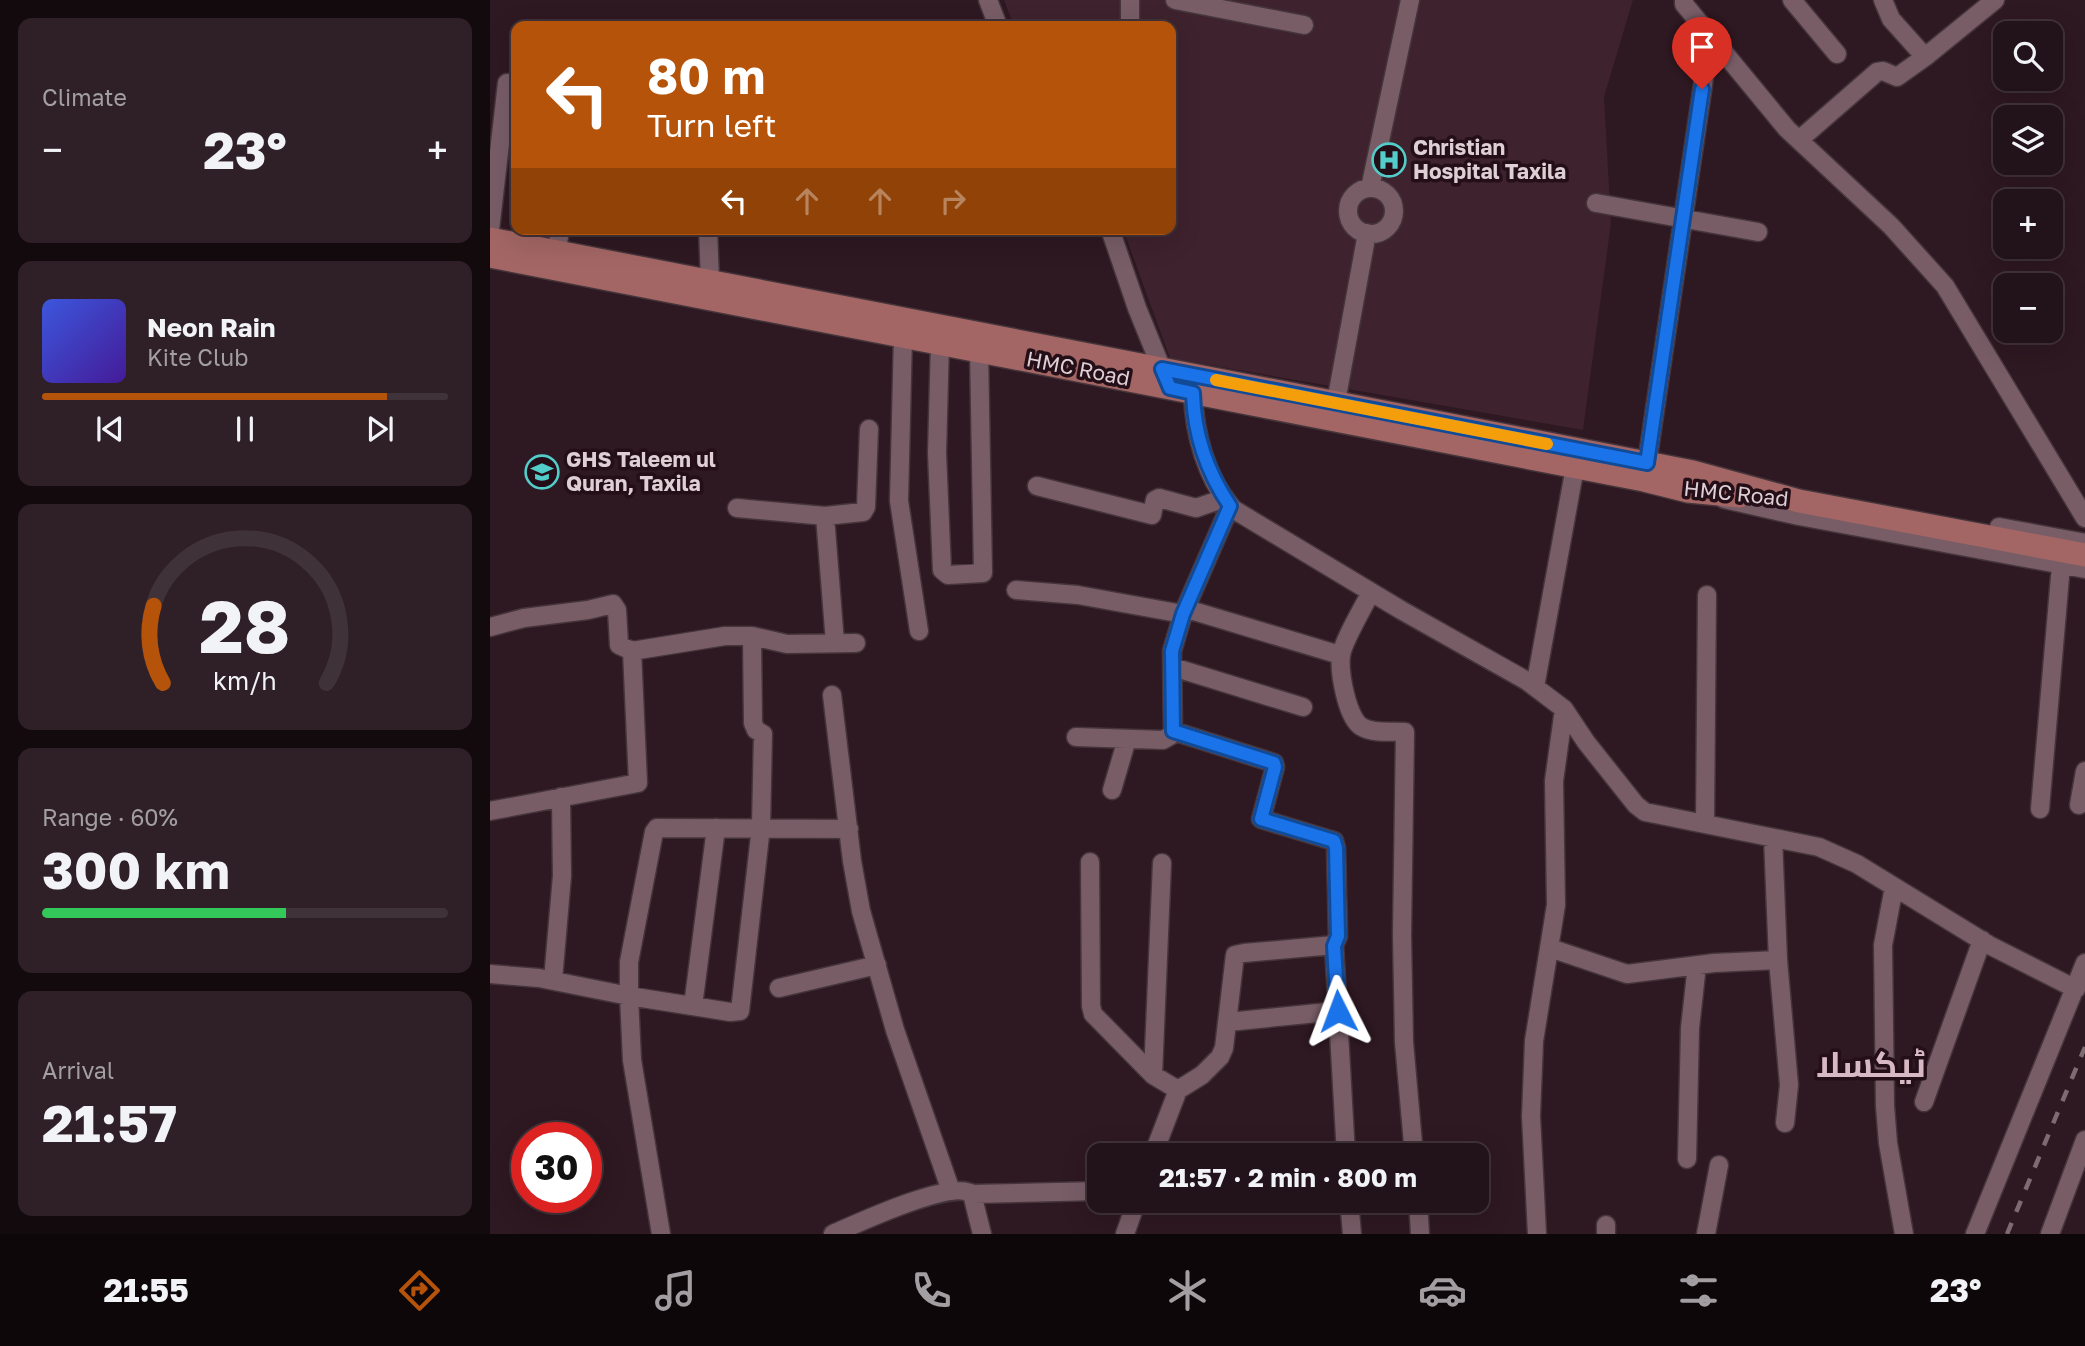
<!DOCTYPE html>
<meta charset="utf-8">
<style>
body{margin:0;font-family:"Golos Text",Cairo,sans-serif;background:#2e2026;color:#f1f3f6;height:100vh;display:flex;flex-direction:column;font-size:26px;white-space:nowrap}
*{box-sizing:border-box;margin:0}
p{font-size:23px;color:#a29ea2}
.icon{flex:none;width:38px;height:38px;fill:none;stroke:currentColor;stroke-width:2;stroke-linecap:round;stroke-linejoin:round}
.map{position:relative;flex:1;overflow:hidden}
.details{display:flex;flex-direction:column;gap:18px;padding:18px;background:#130a0e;width:490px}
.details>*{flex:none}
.hud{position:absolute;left:21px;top:21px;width:665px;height:214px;border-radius:14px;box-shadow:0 7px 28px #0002,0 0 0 2px #3f3238;background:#b45309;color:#fff;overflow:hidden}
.tools{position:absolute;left:1503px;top:21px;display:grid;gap:14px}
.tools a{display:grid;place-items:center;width:70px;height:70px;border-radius:14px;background:#221219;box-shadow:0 7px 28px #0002,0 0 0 2px #3f3238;font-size:35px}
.speed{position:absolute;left:21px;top:1122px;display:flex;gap:14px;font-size:35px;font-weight:700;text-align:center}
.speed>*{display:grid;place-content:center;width:91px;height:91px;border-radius:50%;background:#221219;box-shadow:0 7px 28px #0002,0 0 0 2px #3f3238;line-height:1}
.speed .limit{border:10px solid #d22;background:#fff;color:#111}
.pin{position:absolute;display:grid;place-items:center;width:60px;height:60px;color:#fff;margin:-72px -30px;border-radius:50% 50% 50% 0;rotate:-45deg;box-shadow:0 0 7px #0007}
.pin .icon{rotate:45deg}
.me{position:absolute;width:77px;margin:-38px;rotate:357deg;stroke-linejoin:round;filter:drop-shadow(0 0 5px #0008)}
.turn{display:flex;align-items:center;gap:24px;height:147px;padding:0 21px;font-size:32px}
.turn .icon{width:91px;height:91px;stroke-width:2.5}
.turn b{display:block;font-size:49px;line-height:60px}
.lanes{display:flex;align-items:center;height:66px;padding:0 21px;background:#0003;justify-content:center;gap:35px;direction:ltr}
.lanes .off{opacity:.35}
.big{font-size:52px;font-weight:700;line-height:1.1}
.details .card{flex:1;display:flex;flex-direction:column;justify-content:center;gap:10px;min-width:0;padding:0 24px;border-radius:14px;background:#2e2026}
.details .dial{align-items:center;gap:0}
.dial svg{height:182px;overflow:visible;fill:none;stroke:#3f3238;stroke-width:7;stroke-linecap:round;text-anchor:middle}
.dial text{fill:#f1f3f6;stroke:none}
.song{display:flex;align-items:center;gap:21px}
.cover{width:84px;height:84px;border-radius:10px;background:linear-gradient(135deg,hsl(230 70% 55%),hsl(260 70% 35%))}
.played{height:7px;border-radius:4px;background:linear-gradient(90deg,#b45309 85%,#3f3238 85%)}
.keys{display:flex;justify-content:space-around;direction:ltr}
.heat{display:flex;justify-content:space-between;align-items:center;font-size:38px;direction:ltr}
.charge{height:10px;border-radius:5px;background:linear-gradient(90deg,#34c759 60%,#3f3238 0)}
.trip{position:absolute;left:597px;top:1143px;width:402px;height:70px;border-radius:14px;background:#221219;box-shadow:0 7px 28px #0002,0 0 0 2px #3f3238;font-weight:700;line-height:70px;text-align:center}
.menu{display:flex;height:112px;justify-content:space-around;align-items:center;background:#0e070a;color:#a29ea2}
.menu .icon{width:49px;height:49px}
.menu .on{color:#b45309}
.menu b{font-size:32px;color:#f1f3f6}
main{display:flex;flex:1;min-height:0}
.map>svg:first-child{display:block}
.built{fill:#3e222e}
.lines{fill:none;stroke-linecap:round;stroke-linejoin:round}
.minor-casing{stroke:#45353b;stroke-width:21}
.major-casing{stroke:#45353b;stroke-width:26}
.minor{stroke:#785d67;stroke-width:18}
.major{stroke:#a36664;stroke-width:23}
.rail{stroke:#7e6b72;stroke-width:4.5;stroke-dasharray:12 12;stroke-linecap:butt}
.route-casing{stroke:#114b97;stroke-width:18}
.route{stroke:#1a73e8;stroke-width:12}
.slow{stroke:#f59e0b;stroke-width:12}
.labels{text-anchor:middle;stroke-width:7;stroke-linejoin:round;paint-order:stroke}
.poi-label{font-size:21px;font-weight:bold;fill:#decfd4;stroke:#240f18;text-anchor:start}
.street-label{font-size:21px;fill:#decfd4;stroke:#240f18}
.town-label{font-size:35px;font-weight:bold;fill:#d7b9c3;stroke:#240f18}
</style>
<main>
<section class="details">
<div class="card"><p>Climate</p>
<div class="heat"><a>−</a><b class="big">23°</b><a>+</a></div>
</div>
<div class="card">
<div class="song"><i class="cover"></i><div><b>Neon Rain</b><p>Kite Club</p></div></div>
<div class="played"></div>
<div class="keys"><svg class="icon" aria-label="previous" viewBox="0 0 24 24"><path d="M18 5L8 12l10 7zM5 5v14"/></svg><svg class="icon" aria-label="pause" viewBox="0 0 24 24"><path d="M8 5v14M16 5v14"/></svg><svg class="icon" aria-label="next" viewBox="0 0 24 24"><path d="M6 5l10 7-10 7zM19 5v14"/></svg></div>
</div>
<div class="card dial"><svg viewBox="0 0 100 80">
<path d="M14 69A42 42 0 1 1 86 69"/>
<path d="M14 69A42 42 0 0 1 10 35" stroke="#b45309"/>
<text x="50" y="56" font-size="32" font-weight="700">28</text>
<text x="50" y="72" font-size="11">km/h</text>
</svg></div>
<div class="card"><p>Range · 60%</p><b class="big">300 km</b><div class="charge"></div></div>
<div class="card"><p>Arrival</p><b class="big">21:57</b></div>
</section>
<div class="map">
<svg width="1595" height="1234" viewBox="0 0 1595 1234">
<rect width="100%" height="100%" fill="#2e1821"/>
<!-- built -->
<path class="built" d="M 514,0 L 1143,0 L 1114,97 L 1121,223 L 1093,430 L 680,358 L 633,229 L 681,229 L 681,26 L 524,26 Z"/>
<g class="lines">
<defs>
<path id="minor" d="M 498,0 L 508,26
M 640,0 L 640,26
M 685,0 L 814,25
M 1194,0 L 1194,4 L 1297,129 L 1401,226 L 1455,286 L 1595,518
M 1302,0 L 1347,54
M 1393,0 L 1401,19 L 1435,57
M 1309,140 L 1387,72 L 1393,71 L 1407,77 L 1435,57 L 1505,0
M 880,188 L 920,0
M858 211a23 23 0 1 1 46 0a23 23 0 1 1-46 0Z
M 1106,203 L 1268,232
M 218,229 L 220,281
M 620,229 L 647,308 L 675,377
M 0,230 L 17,83
M 67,252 L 70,229
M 413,335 L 409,501 L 429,631
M 450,342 L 447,453 L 452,570 L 458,575 L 493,573 L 489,350
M 703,393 C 704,433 716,478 743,509 L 911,610 L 1037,681 L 1074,709 L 1096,742 L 1146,805 L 1155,812 L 1329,847 L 1367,864 L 1499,945 L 1586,989
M 844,413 L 877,233
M 1157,463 L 1220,37
M 547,486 L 662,515 L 665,500 L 669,498 L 706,508 L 735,498
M 1234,499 L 1309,516 L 1595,569
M 247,508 L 335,516 L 345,643
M 335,516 L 373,512 L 376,507 L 379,429
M 1509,527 L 1595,543
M 526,590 L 588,595 L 693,614
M 881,592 C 874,606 852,643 851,656 C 849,672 857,719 872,727 C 884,734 902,731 915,732 L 912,935 L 914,1042 L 924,1155
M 697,609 L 850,655
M 0,627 L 34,618 L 98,610 L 123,604 L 127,610 L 129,645 L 142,651 L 235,636 L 262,636 L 297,644 L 366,643
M 262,636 L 263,723 L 266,730 L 273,734 L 271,827 L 250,1011 L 240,1012 L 139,996 L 139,962 L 164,832 L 167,828 L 359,829
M 683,667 L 813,707
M 1045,687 L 1085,467
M 342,695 L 362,861 L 371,911 L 405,1030 L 461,1191
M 683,731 L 784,763 L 785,767 L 771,819 L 844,841 L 846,848 L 848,936 L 844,945 L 856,1155
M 586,737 L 673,740 L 680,736 L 683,731 L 682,651 L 693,614 L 740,506
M 622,790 L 637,739
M 1589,805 L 1595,771
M 1550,809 L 1571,565
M 0,811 L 148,783 L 142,651
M 1215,824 L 1217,595
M 1283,838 L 1288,960 L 1299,1085 L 1295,1123
M 600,862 L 601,1006 L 603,1014 L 663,1075 L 688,1090
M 1404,887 L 1393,945 L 1395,1106 L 1398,1143 L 1414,1234
M 1060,948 L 1137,974 L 1224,963 L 1288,960
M 0,974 L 49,978 L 139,996 L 142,1060 L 171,1234
M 63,980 L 72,876 L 71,797
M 289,988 L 387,965
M 203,1006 L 226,828
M 738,1022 L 848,1011
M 663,1075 L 672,863
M 1434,1102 L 1492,940
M 663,1155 L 688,1090 L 712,1075 L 730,1057 L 734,1048 L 745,955 L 754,953 L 844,945
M 1197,1159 L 1200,1028 L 1207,965
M 482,1194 L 609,1191
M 859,1200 L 862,1234
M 928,1200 L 930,1234
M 343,1234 C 366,1224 462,1179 482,1194 L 492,1234
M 635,1234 L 647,1200
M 1047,1234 L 1041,1116 L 1044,1041 L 1066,905 L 1064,781 L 1074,709
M 1116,1234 L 1116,1225
M 1216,1234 L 1229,1165
M 1485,1234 L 1595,963
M 1560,1234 L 1595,1140"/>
<path id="major" d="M 0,239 L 1203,472 L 1309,501 L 1595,555
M 0,256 L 1154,480 L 1198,491 L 1250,496"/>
</defs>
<!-- minor casing -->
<use href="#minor" class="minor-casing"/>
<!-- major casing -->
<use href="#major" class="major-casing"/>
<!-- minor -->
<use href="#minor" class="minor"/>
<!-- major -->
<use href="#major" class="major"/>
<!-- rail -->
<path class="rail" d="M 1517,1234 L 1595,1047"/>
</g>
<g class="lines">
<defs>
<path id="route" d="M 848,1011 L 844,946 L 848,936 L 846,848 L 844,841 L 771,819 L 785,767 L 784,763 L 683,731 L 682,651 L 693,614 L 740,506 C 717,472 704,434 703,393 L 680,388 L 672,369 L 1157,463 L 1212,89"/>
</defs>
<!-- route casing -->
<use href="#route" class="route-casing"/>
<!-- route -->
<use href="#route" class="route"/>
<!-- slow -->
<path class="slow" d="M 726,380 L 1057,444"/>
</g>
<!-- icons -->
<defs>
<symbol id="hospital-ring" viewBox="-11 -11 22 22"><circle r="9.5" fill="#240f18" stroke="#53cdca" stroke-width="1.5"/><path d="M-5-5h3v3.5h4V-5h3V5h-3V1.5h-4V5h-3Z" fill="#53cdca"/></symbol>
<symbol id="school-ring" viewBox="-11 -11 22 22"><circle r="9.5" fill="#240f18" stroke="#53cdca" stroke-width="1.5"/><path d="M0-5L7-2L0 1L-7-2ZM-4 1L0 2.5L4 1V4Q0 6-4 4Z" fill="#53cdca"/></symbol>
</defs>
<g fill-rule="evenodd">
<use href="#hospital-ring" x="880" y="141" width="38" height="38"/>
<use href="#school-ring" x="33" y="453" width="38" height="38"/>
</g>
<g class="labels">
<!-- poi labels -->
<g class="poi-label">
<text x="923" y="155">Christian<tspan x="923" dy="24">Hospital Taxila</tspan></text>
<text x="76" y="467">GHS Taleem ul<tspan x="76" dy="24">Quran, Taxila</tspan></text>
</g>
<!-- street labels -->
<g class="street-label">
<text transform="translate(588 369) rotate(11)" y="7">HMC Road</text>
<text transform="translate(1246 494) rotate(6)" y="7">HMC Road</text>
</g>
<!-- town labels -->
<g class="town-label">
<text x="1381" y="1077">ٹیکسلا</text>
</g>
</g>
</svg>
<div class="tools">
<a><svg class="icon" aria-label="search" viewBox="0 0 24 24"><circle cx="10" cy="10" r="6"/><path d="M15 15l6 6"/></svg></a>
<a><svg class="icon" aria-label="layers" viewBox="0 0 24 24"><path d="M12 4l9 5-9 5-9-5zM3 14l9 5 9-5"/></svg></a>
<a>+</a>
<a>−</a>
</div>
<div class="speed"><div class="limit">30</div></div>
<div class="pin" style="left:1212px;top:89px;background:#d93025"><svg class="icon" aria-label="arrive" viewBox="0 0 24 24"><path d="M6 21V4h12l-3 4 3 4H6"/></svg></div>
<svg class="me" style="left:848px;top:1011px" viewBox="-20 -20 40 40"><path d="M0-17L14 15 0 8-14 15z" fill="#1a73e8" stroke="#fff" stroke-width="4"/></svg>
<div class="trip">21:57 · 2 min · 800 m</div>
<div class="hud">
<div class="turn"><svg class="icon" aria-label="left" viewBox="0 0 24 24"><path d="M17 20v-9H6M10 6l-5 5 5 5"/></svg><div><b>80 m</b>Turn left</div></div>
<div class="lanes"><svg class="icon" aria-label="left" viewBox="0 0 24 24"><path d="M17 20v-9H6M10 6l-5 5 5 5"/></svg><svg class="icon off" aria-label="ahead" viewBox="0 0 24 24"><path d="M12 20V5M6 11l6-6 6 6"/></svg><svg class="icon off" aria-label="ahead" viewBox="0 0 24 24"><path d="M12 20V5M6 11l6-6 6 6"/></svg><svg class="icon off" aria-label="right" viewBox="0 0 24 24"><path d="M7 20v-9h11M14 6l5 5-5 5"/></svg></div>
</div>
</div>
</main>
<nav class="menu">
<b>21:55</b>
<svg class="icon on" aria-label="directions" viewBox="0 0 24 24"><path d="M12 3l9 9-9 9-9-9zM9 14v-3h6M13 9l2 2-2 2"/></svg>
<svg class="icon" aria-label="music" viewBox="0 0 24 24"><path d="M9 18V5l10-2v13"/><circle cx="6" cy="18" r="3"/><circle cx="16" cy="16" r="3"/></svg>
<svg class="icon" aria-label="phone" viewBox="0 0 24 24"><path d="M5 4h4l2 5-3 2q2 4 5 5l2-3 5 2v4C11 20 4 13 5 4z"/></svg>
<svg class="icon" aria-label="climate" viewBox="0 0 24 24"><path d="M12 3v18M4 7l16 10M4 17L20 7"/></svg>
<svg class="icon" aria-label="car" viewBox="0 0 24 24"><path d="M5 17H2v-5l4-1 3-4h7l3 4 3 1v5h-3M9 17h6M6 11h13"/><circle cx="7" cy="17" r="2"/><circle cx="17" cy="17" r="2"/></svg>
<svg class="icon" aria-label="filters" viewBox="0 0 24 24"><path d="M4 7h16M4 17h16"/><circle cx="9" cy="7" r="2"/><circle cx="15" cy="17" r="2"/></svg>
<b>23°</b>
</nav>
